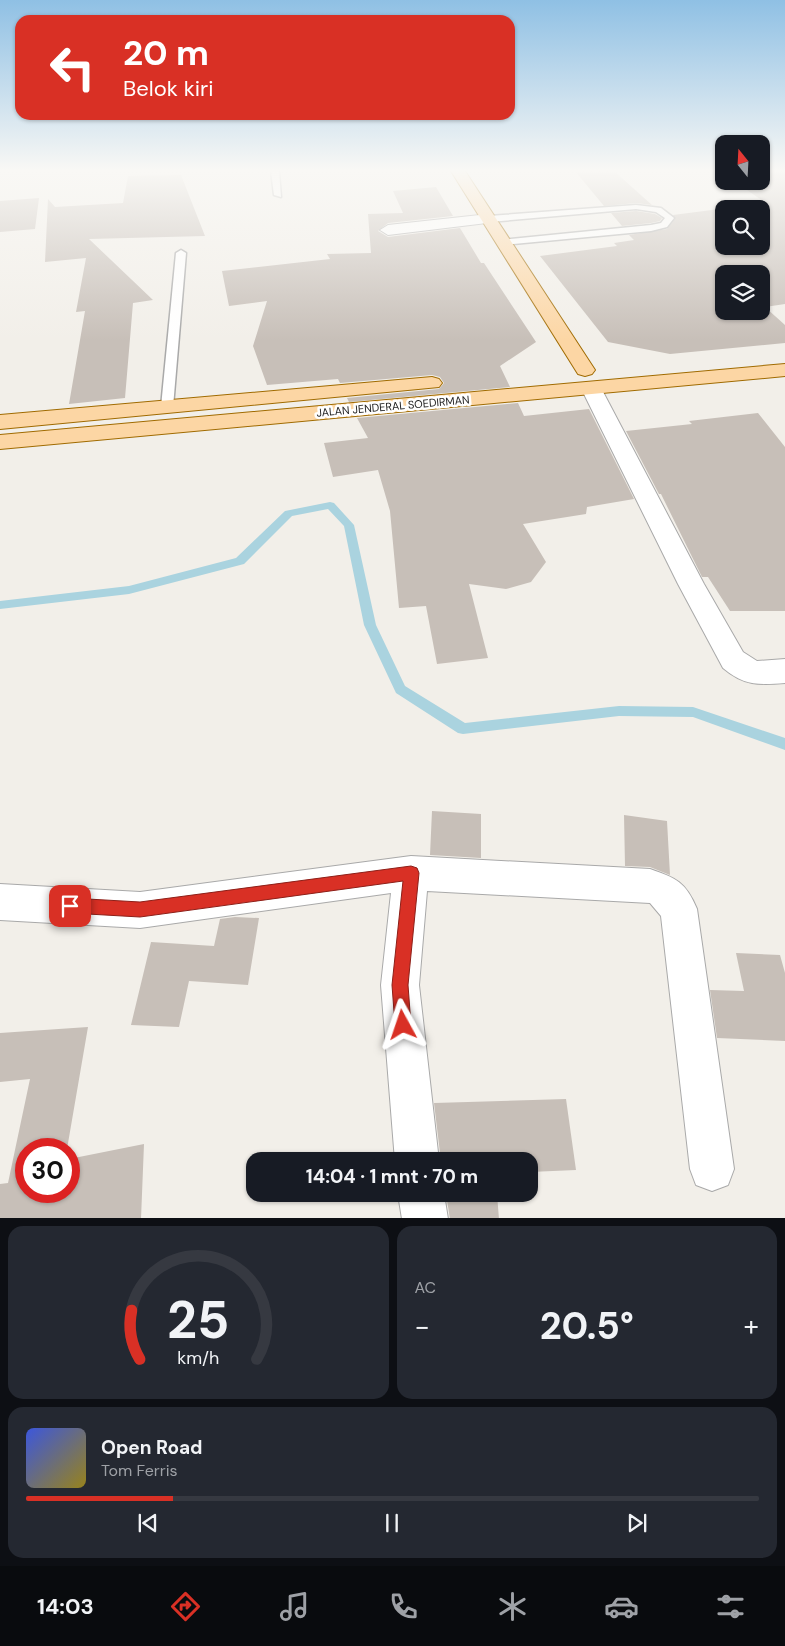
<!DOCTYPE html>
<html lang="id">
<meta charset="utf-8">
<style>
body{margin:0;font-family:"DM Sans",sans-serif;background:#242831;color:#f1f3f6;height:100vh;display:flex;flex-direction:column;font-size:19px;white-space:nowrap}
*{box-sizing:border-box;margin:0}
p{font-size:16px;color:#9ea1a6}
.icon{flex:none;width:28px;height:28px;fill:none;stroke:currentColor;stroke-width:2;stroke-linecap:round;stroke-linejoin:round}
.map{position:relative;height:1218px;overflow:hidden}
.drawer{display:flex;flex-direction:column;gap:8px;padding:8px;background:#0d0f14;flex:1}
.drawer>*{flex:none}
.banner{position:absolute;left:15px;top:15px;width:500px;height:105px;border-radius:15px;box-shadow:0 1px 4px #0004;background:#d93025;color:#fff;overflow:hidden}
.needle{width:32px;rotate:342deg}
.buttons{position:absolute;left:715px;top:135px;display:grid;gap:10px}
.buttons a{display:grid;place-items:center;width:55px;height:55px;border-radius:10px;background:#171b24;box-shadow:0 1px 4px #0004;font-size:25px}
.speed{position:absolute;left:15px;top:1138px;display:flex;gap:10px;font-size:25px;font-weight:700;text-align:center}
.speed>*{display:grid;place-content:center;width:65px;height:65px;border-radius:50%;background:#171b24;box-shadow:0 1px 4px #0004;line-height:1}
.speed .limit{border:8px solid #d22;background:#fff;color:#111}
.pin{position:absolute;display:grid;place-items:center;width:42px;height:42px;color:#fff;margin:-21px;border-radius:10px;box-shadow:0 2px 8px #0006}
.me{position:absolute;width:55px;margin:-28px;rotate:355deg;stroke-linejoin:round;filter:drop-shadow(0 0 4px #0008)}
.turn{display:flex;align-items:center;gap:18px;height:105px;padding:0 25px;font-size:22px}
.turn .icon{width:65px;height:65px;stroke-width:2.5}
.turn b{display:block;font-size:35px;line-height:42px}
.big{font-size:38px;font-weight:700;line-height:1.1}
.drawer .widget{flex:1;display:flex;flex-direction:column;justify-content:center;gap:8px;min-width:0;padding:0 18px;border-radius:15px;background:#242831}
.drawer .dial{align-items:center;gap:0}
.dial svg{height:130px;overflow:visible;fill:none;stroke:#363941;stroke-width:7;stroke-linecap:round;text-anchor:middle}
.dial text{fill:#f1f3f6;stroke:none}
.song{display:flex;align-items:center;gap:15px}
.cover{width:60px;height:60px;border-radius:8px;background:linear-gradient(135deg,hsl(230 70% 55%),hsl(50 70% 35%))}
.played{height:5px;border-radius:2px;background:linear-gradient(90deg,#d93025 20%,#363941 20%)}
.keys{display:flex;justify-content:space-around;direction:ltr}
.heat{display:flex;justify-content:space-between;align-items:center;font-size:28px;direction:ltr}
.drawer .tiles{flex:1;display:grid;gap:8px;grid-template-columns:1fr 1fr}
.widget:last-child{grid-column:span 2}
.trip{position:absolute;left:246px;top:1152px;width:292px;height:50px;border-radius:15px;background:#171b24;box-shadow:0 1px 4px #0004;font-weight:700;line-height:50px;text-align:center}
.tab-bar{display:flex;height:80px;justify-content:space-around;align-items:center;background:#090b0e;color:#9ea1a6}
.tab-bar .icon{width:35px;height:35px}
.tab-bar .selected{color:#d93025}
.tab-bar b{font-size:22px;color:#f1f3f6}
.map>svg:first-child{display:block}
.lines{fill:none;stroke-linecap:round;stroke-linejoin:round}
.stream{fill:#aad3df;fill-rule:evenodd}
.building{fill:#c7bfb8;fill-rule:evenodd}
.lane-casing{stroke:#a9a9a9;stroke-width:3}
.street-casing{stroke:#a9a9a9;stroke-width:2}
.primary-casing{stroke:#a06b00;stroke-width:2}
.lane{fill:#fff;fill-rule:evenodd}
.street{fill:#fff;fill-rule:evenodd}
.primary{fill:#fcd6a4;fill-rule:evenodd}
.route{fill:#d93025;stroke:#8d1f18}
.labels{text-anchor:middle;stroke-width:5;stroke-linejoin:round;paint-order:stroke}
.far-street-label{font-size:11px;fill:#222;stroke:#fff}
</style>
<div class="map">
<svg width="785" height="1219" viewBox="0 0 785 1219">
<rect width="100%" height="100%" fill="#f2efe9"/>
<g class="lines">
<!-- stream -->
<path class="stream" d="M 330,502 L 334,503 L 354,525 L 376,625 L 405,686 L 465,723 L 619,706 L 693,707 L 785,738 L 785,750 L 693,717 L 619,716 L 463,734 L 458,733 L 396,693 L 364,625 L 344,526 L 328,509 L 292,516 L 244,564 L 129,594 L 0,609 L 0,601 L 129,586 L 236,558 L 285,511 Z"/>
</g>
<!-- building -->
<path class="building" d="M 575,171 L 614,171 L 652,205 L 636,203 L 604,206 Z
M 761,171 L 785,171 L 785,304 L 765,307 L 785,325 L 785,343 L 670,354 L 608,342 L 540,256 L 617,246 L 614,243 L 634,240 L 629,235 L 667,229 L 675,219 L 673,215 L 766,203 L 734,181 L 761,181 ZM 724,209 L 761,209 L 761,246 L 724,246 ZM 724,274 L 761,274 L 761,311 L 724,311 Z
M 181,175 L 205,236 L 89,239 L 153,300 L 133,303 L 125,398 L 69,404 L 85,311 L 76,312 L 86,258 L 45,262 L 48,199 L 55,207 L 123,203 L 128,176 Z
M 436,187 L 453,216 L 388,223 L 378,231 L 388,237 L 460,228 L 481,263 L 484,263 L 536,342 L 500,366 L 510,387 L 349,402 L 347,398 L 439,389 L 444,383 L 440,377 L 432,375 L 340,383 L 338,379 L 267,385 L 253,346 L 267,301 L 229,306 L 222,271 L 330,259 L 327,254 L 371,253 L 368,214 L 403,213 L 393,191 Z
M 39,198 L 35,229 L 0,232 L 0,201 Z
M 636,211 L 655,214 L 662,218 L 660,221 L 651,223 L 622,226 L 611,213 Z
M 518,403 L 524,416 L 589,409 L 634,499 L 587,507 L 586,514 L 523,524 L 546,562 L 531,582 L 506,589 L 469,584 L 488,658 L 437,664 L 426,606 L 399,608 L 390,511 L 378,470 L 333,477 L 324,443 L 368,438 L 357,418 Z
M 758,413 L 785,447 L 785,611 L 730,611 L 708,577 L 702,577 L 661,494 L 659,494 L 626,431 L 692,424 L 689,421 Z
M 432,811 L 481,814 L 481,858 L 430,855 Z
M 624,815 L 667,821 L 670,875 L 650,867 L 625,866 Z
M 235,917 L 259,918 L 248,985 L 189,981 L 179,1027 L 131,1025 L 151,942 L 214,946 L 220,919 Z
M 736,953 L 780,955 L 785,973 L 785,1041 L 717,1038 L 710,990 L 744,991 Z
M 88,1027 L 67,1149 L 26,1149 L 26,1191 L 69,1191 L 69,1159 L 144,1144 L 141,1219 L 0,1219 L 0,1184 L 8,1183 L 30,1079 L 0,1082 L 0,1033 Z
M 566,1099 L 576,1170 L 530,1172 L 530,1161 L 441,1161 L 434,1103 Z
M 446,1194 L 497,1194 L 499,1219 L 450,1219 Z"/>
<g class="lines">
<defs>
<path id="lane" d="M 271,171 L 279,171 L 281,197 L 274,195 Z
M 636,205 L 661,208 L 674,218 L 667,227 L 651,231 L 503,245 L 499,242 L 500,240 L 651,225 L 661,223 L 665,218 L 656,212 L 636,209 L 489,222 L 485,219 L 489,216 Z
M 181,250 L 186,253 L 173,407 L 167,410 L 161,407 L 176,253 Z"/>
<path id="street" d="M 489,214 L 497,219 L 495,222 L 388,235 L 380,230 L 388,225 Z
M 591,382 L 598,384 L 601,388 L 704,584 L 743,652 L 757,661 L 785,659 L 785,683 C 759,685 744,686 723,668 L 678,584 L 581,388 L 584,384 Z
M 411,856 L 650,869 C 676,878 686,882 697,909 L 734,1169 L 728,1185 L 712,1191 L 696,1185 L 690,1169 L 661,916 L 650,903 L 427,891 L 419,985 L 439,1161 L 395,1161 L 381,985 L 391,893 L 140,928 L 0,920 L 0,884 L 140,892 Z
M 398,1194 L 444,1194 L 448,1219 L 402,1219 Z"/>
<path id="primary" d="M 451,171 L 465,171 L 595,370 L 592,374 L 585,376 L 578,374 Z
M 785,364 L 785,376 L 0,449 L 0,435 Z
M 432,377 L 439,379 L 442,383 L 439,387 L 0,429 L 0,415 Z"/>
</defs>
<!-- lane casing -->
<use href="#lane" class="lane-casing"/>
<!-- street casing -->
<use href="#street" class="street-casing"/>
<!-- primary casing -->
<use href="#primary" class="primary-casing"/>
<!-- lane -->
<use href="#lane" class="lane"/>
<!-- street -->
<use href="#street" class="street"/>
<!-- primary -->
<use href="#primary" class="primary"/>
</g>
<!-- sky -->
<linearGradient id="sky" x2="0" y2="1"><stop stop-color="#8fc0e4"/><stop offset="0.5" stop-color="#f9f8f5"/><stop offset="1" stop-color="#f9f8f5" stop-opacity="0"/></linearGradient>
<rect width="785" height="341" fill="url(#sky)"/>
<!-- route -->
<path class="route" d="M 411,866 L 417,868 L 419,873 L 408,985 L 411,1025 L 409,1031 L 403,1033 L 397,1031 L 395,1025 L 392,985 L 403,881 L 140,917 L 70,913 L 65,911 L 63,906 L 65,900 L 70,898 L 140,902 Z"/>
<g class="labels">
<!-- far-street labels -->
<g class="far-street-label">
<text transform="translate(393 406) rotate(-5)" y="4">JALAN JENDERAL SOEDIRMAN</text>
</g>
</g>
</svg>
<div class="buttons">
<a><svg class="needle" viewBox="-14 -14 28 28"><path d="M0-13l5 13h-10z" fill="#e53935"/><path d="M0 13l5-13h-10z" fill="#9ea1a6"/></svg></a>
<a><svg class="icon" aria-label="search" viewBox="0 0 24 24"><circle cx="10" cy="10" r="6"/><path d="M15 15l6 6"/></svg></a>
<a><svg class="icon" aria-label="layers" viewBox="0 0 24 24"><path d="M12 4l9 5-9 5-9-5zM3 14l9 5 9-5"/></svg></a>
</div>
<div class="speed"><div class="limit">30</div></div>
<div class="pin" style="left:70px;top:906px;background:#d93025"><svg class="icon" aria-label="arrive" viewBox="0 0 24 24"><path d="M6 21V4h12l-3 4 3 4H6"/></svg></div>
<svg class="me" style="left:403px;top:1025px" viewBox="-20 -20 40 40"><path d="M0-17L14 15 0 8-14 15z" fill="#d93025" stroke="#fff" stroke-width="4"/></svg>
<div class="trip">14:04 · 1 mnt · 70 m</div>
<div class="banner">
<div class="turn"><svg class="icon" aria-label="left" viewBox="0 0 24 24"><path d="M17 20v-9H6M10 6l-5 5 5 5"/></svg><div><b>20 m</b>Belok kiri</div></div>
</div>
</div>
<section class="drawer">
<div class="tiles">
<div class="widget dial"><svg viewBox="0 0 100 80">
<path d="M14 69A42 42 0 1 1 86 69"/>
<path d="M14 69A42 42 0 0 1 9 39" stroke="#d93025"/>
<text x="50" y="56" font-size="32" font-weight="700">25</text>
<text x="50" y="72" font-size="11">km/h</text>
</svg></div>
<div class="widget"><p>AC</p>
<div class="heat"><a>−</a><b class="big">20.5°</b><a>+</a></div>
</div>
<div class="widget">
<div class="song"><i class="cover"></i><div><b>Open Road</b><p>Tom Ferris</p></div></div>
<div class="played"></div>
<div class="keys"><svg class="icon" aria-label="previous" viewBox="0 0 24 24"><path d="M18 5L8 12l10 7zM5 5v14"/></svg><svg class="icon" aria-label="pause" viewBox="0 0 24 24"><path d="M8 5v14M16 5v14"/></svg><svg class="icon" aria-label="next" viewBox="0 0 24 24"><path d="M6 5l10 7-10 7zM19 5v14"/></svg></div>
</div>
</div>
</section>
<nav class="tab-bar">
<b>14:03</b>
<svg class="icon selected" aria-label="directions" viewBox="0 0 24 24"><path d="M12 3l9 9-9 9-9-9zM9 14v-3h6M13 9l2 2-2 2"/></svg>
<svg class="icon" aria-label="music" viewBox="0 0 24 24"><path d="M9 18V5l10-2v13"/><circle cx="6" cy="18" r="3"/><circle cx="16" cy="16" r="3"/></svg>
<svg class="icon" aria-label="phone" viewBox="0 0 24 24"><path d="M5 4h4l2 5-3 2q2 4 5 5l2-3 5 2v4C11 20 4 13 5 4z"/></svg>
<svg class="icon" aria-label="climate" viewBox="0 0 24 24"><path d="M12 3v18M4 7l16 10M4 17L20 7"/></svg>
<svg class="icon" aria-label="car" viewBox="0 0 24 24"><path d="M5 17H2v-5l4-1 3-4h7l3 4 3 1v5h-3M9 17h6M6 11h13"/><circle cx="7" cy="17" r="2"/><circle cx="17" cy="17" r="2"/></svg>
<svg class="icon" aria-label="filters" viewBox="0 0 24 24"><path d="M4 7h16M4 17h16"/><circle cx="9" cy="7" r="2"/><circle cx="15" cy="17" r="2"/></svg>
</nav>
